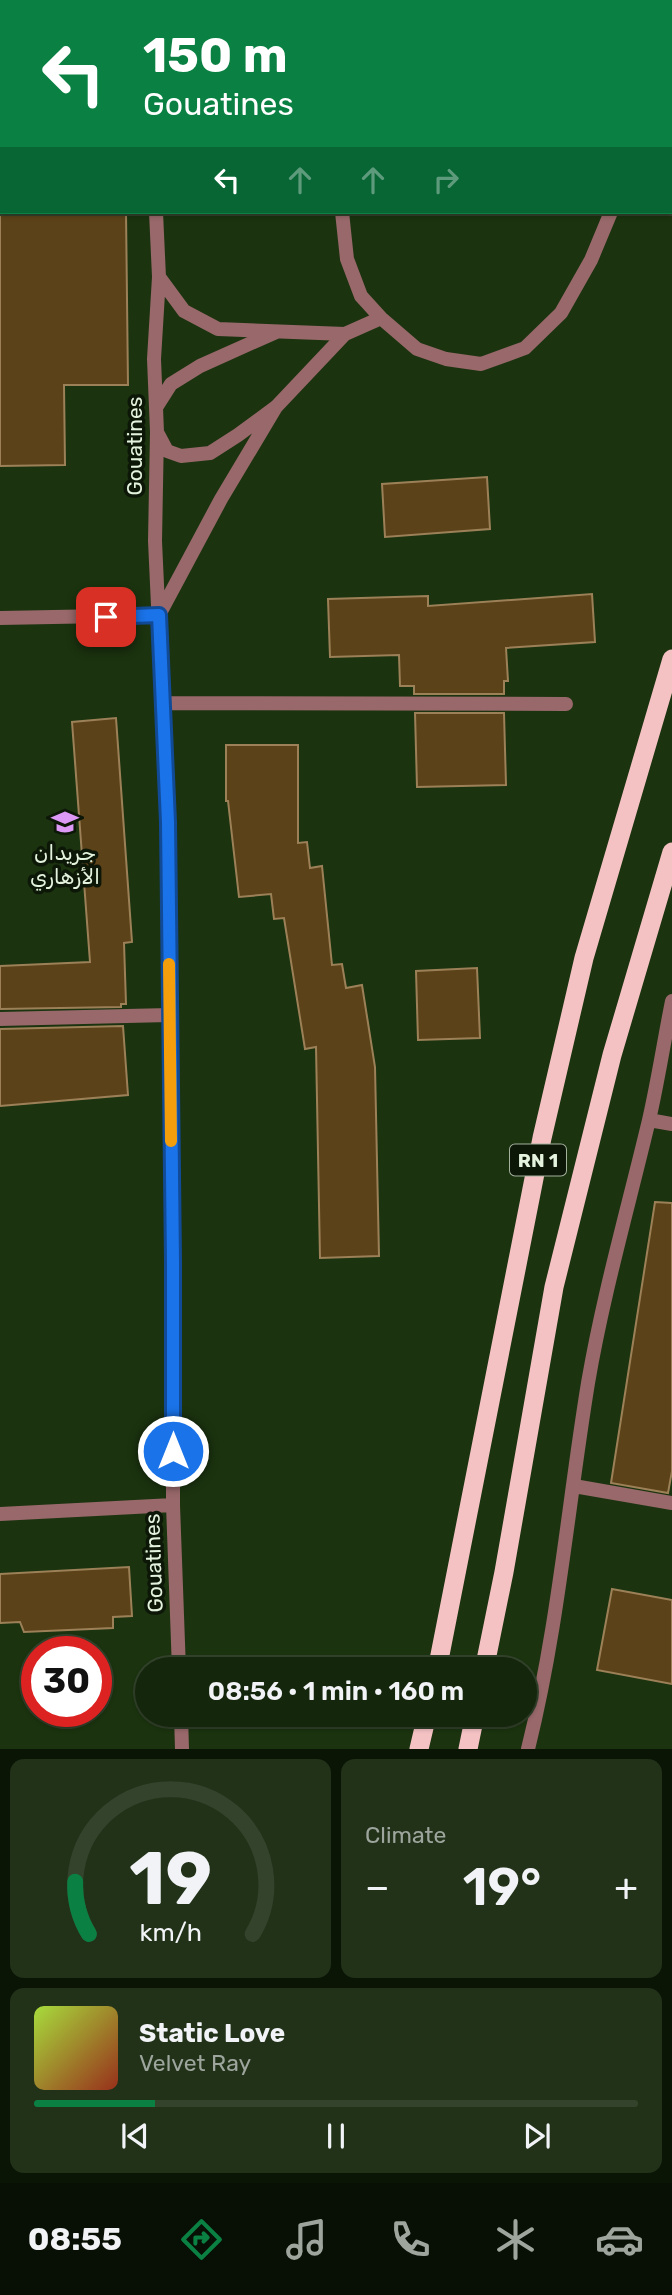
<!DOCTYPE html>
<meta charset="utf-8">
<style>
body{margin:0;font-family:Rubik,Cairo,sans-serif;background:#213219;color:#f1f3f6;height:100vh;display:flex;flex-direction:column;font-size:26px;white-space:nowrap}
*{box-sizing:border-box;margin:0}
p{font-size:23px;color:#9da59d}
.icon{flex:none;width:38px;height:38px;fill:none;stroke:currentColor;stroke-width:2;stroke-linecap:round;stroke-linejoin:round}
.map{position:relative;height:1749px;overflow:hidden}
.side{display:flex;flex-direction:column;gap:10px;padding:10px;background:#0b1506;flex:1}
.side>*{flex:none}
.hud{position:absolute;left:0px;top:0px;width:672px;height:214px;box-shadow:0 2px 5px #0004,0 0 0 2px #33432c;background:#0b8043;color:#fff;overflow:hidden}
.speed{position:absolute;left:21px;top:1636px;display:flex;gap:14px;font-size:35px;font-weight:700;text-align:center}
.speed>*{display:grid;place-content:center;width:91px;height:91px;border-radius:50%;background:#14260b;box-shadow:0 2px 5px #0004,0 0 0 2px #33432c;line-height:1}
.speed .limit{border:10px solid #d22;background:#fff;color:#111}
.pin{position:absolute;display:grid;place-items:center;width:60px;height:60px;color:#fff;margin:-30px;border-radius:14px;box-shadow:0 4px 10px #0006}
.me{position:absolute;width:77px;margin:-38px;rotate:0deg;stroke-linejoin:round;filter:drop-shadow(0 0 5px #0008)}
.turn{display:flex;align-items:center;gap:24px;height:147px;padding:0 28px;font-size:32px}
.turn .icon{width:91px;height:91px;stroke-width:2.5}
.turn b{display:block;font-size:49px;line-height:60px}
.lanes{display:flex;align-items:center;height:66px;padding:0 28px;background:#0003;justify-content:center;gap:35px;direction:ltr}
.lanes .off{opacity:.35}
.big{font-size:52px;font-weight:600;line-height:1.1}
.side .tile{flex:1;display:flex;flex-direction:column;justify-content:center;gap:10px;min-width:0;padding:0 24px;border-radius:14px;background:#213219}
.side .dial{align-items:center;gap:0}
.dial svg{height:182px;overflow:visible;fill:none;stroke:#33432c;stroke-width:7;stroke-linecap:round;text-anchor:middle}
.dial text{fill:#f1f3f6;stroke:none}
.song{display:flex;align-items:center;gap:21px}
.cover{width:84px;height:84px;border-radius:10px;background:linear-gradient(135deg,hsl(80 70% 55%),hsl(10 70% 35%))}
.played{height:7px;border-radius:4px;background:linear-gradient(90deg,#0b8043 20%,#33432c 20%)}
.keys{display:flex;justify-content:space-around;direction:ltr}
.heat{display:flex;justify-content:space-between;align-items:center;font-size:38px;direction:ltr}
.side .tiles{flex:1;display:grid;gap:10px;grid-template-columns:1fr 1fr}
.tile:last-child{grid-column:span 2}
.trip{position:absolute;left:135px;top:1657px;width:402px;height:70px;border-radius:35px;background:#14260b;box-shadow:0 2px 5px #0004,0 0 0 2px #33432c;font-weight:600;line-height:70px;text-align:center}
.tab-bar{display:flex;height:112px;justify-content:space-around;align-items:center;background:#080f04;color:#9da59d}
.tab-bar .icon{width:49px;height:49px}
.tab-bar .selected{color:#0b8043}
.tab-bar b{font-size:32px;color:#f1f3f6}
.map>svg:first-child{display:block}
.building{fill:#5c4219;stroke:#9c8057;stroke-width:2}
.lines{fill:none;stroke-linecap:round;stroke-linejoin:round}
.minor{stroke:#98686a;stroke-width:14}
.trunk{stroke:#f5c2c4;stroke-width:19}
.route-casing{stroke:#114b97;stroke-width:18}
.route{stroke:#1a73e8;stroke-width:12}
.slow{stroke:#f59e0b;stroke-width:12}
.labels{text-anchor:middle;stroke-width:7;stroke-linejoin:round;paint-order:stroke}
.shield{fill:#0d1708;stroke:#a4b19d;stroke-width:2}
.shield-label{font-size:19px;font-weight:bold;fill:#e4f3dd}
.street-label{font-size:21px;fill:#e4f3dd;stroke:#0d1708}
.poi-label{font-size:21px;fill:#e4f3dd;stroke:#0d1708}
</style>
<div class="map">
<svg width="672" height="1749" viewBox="0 0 672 1749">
<rect width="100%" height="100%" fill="#1b330f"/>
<!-- building -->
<path class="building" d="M 0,212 L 126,212 L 128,385 L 64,385 L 65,465 L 0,466 Z
M 487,477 L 490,529 L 385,537 L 382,484 Z
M 592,594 L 595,642 L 506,648 L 508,681 L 504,681 L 504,694 L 414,694 L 414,686 L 400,686 L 399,655 L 330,657 L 328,599 L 428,596 L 428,606 Z
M 415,713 L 504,713 L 506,785 L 417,787 Z
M 116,718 L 132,942 L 124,943 L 126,1004 L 121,1004 L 121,1007 L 0,1009 L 0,966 L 90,962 L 72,722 Z
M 226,745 L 298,745 L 298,843 L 307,842 L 310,868 L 322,866 L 332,965 L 342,964 L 346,988 L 362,985 L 375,1067 L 379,1256 L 320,1258 L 316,1047 L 305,1049 L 284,918 L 274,919 L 271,894 L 239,897 L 228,801 L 226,801 Z
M 477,968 L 480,1038 L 418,1040 L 416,971 Z
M 123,1026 L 128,1095 L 0,1106 L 0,1029 Z
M 655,1202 L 672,1203 L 672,1471 L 668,1493 L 611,1483 Z
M 129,1567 L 132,1616 L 113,1617 L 113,1628 L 24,1632 L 20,1622 L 0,1623 L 0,1574 Z
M 612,1589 L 672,1600 L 672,1684 L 597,1670 Z"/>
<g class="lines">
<!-- minor -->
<path class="minor" d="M 149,0 L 149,2
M 341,2 L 341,0
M 670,54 L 672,49
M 156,212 L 159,277 L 154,359 L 157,432 L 155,541 L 168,822 L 173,1261 L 173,1505 L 179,1670
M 342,212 L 347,259 L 361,296 L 381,318 L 417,349 L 446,359 L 481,364 L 525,348 L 561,313 L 591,260 L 611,212
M 159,277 L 184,311 L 218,329 L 345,334
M 157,406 L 171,384 L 200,366 L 276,332
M 158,434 L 167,451 L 181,456 L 210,453 L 238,435 L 276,407 L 345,334 L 381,318
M 0,618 L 159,615 L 221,499 L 276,407
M 161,703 L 566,704
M 0,1019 L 169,1015
M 649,1120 L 672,1124
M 574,1486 L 672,1503
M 0,1514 L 173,1505
M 181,1715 L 182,1749
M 528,1749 C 558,1629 568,1505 588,1383 C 603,1295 628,1208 649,1120 C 658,1081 664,1041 672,1001"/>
<!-- trunk -->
<path class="trunk" d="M 437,1670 L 542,1138 L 584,958 L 672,659
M 484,1670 L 504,1572 L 554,1287 L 612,1055 L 672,852
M 419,1749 L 427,1715
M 468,1749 L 475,1715"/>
</g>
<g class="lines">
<defs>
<path id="route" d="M 106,617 L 159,615 L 168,822 L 173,1261 L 173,1451"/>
</defs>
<!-- route casing -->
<use href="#route" class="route-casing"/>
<!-- route -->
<use href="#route" class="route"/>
<!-- slow -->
<path class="slow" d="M 169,964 L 171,1141"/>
</g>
<!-- icons -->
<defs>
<symbol id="school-bare" viewBox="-9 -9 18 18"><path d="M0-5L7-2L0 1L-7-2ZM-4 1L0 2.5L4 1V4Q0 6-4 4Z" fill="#dc99f5" stroke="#0d1708" stroke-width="2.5" paint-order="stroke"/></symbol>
</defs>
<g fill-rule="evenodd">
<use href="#school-bare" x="46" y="803" width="38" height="38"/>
</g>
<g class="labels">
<!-- shield labels -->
<rect class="shield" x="510" y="1144.5" width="56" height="31" rx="5"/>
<g class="shield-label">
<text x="538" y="1167">RN 1</text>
</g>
<!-- street labels -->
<g class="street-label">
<text transform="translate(135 446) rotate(-90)" y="7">Gouatines</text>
<text transform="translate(154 1563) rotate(-92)" y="7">Gouatines</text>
</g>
<!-- poi labels -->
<g class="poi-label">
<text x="65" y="860">جريدان<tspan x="65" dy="24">الأزهاري</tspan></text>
</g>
</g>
</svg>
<div class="speed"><div class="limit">30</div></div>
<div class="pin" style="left:106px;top:617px;background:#d93025"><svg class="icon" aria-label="arrive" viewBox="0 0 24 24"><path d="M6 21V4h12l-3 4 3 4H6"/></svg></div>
<svg class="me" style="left:173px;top:1451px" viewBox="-20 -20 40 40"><circle r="17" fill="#1a73e8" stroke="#fff" stroke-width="3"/><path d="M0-11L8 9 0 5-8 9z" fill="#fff"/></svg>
<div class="trip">08:56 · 1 min · 160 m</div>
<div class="hud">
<div class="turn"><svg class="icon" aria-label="left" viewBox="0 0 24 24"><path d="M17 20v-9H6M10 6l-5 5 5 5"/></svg><div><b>150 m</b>Gouatines</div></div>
<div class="lanes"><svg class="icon" aria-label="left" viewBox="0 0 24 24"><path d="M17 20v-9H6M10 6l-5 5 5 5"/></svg><svg class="icon off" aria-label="ahead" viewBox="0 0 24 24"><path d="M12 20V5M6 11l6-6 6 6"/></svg><svg class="icon off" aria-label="ahead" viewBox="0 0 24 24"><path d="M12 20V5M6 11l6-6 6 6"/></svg><svg class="icon off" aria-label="right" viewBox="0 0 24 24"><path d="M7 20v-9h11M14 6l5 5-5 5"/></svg></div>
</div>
</div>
<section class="side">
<div class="tiles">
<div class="tile dial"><svg viewBox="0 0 100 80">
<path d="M14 69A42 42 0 1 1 86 69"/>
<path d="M14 69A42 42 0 0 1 8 46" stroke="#0b8043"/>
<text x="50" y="56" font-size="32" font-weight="700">19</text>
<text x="50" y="72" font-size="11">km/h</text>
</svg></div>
<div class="tile"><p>Climate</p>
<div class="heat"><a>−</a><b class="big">19°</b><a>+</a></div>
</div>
<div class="tile">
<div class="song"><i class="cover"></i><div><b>Static Love</b><p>Velvet Ray</p></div></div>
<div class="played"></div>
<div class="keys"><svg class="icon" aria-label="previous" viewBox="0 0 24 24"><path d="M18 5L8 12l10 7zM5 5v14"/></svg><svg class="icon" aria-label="pause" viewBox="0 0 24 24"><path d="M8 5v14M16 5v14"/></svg><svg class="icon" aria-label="next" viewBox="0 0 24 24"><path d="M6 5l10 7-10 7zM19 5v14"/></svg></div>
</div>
</div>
</section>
<nav class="tab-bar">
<b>08:55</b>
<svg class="icon selected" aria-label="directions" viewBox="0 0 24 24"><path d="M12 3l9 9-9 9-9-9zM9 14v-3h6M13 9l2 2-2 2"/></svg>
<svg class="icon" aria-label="music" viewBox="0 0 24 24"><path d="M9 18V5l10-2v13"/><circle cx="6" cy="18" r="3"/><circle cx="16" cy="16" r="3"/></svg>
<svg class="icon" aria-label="phone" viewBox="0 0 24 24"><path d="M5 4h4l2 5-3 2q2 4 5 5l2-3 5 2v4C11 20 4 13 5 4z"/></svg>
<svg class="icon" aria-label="climate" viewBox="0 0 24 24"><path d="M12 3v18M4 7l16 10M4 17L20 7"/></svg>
<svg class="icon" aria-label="car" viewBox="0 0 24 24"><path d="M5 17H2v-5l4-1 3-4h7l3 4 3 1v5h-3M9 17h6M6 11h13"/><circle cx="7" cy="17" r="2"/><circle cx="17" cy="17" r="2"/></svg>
</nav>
